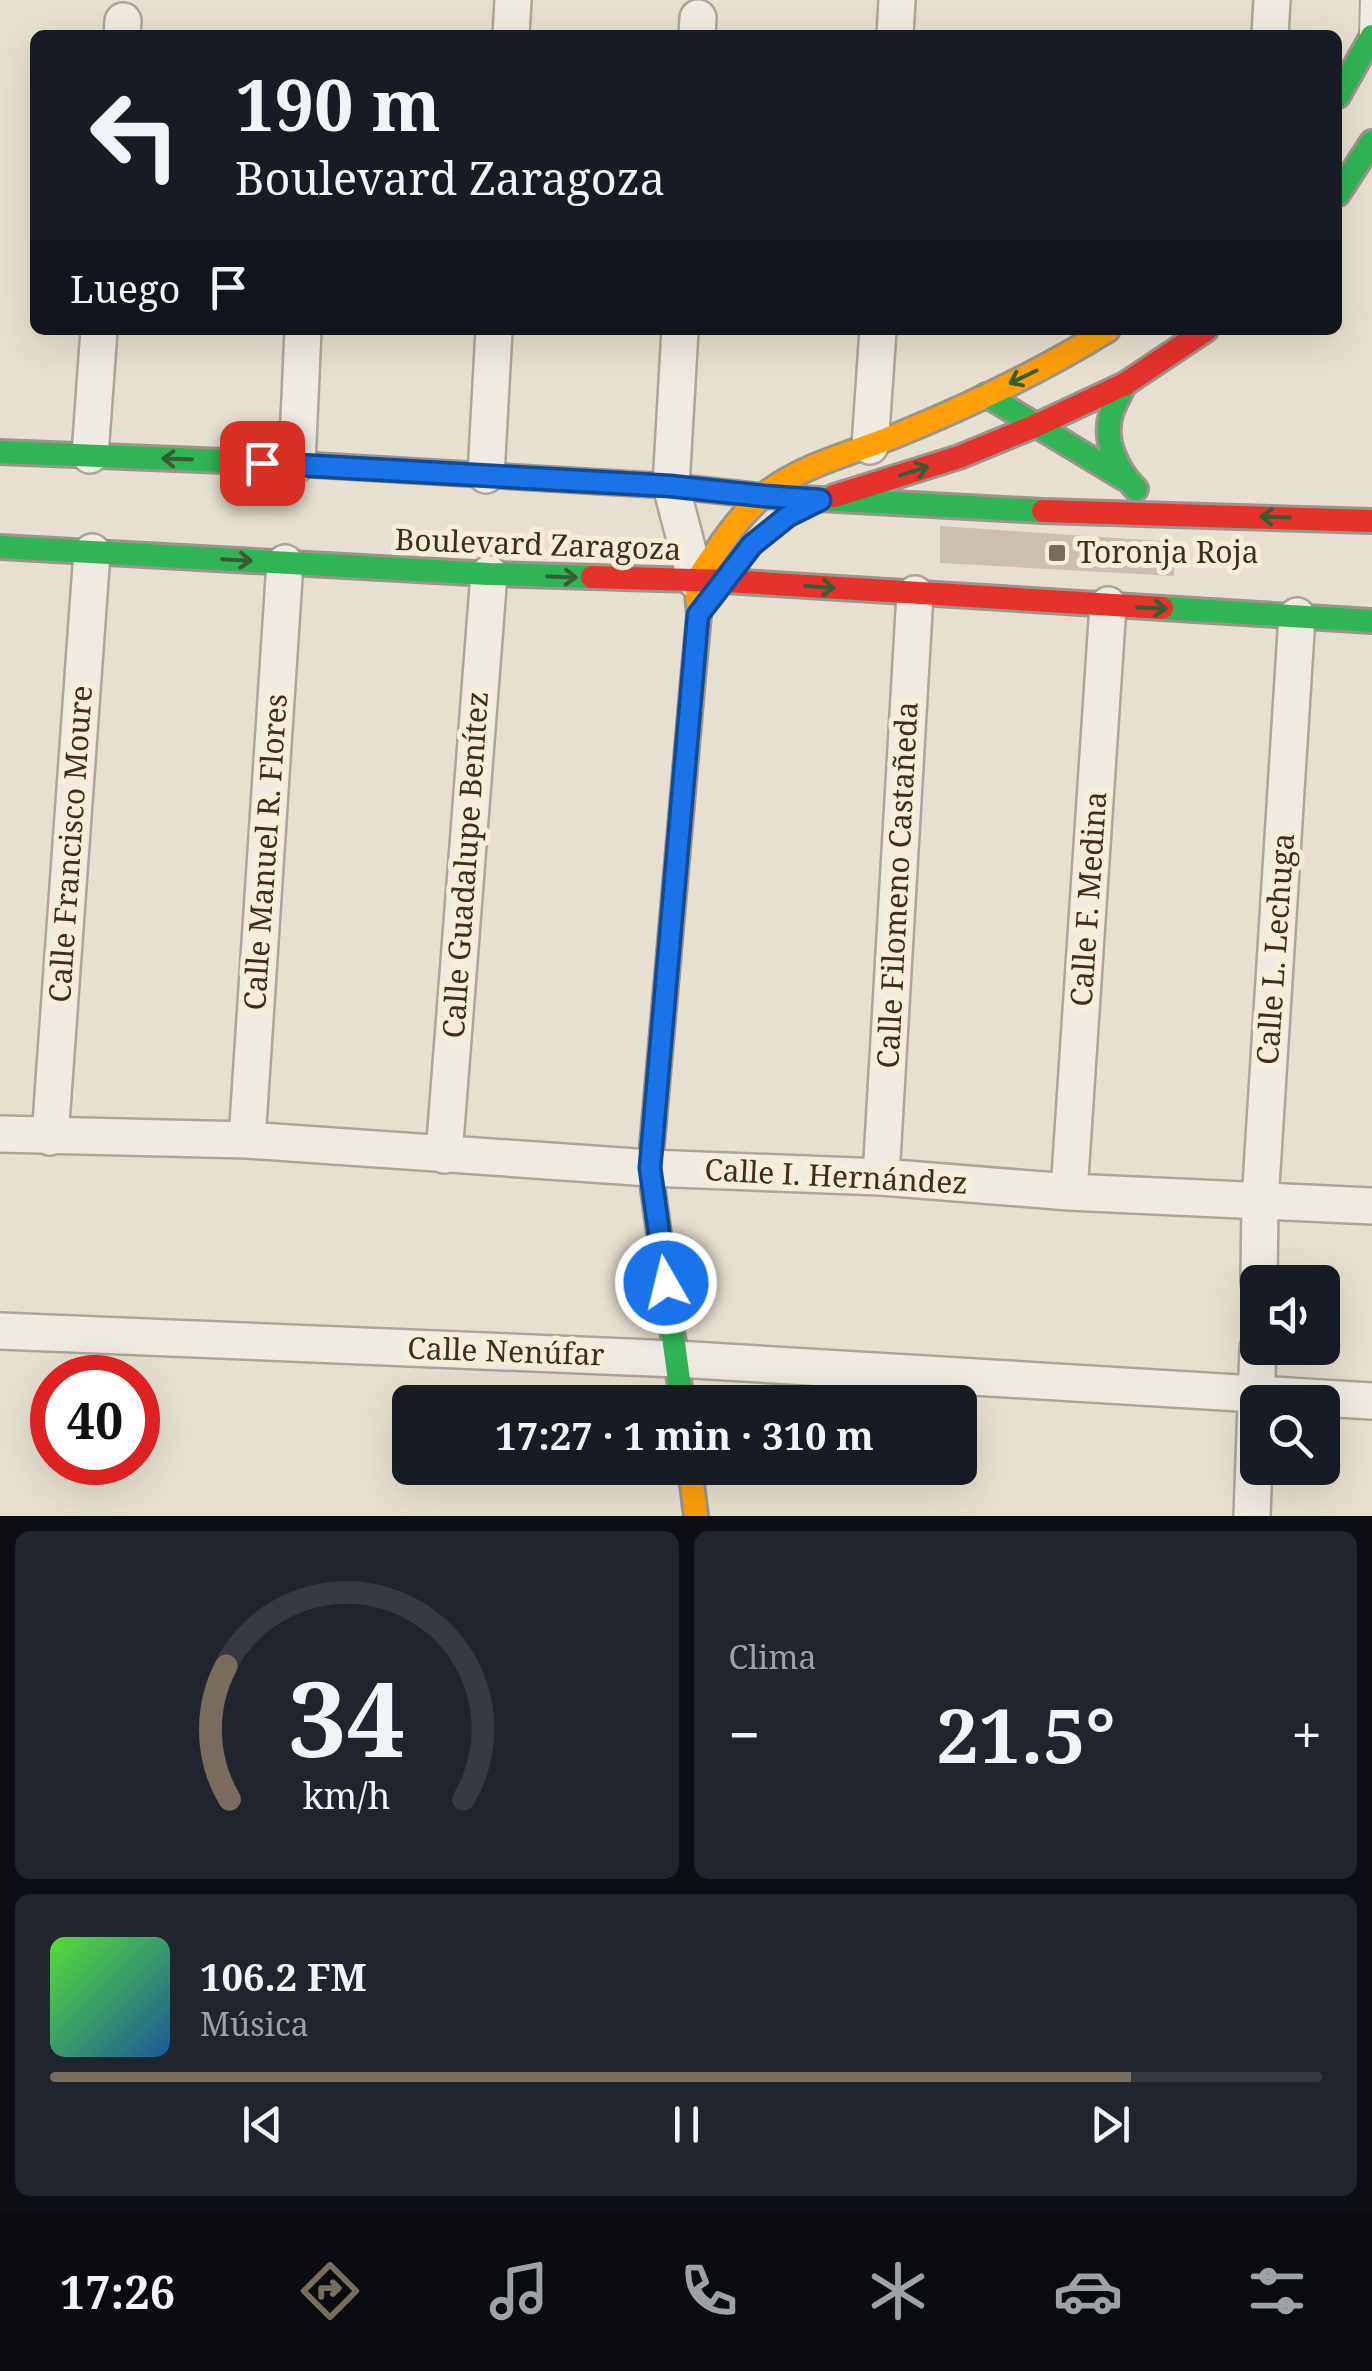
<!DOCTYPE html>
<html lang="es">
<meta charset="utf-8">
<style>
body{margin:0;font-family:"Noto Serif",serif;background:#20242c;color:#f1f3f6;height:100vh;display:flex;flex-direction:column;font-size:38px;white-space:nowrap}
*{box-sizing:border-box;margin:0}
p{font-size:32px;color:#9ea1a6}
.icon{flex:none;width:55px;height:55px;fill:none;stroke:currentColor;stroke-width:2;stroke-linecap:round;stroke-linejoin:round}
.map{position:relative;height:1516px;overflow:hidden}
.sheet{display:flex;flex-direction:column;gap:15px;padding:15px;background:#0d0f14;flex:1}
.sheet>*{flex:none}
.hud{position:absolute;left:30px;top:30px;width:1312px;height:305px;border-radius:15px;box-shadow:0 10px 40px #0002;background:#171b24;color:#f1f3f6;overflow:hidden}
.fabs{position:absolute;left:1240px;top:1265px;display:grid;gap:20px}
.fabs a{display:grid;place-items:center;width:100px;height:100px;border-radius:15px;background:#171b24;box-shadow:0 10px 40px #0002;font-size:50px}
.speed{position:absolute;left:30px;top:1355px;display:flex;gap:20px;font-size:50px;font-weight:700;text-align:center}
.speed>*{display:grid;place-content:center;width:130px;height:130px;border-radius:50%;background:#171b24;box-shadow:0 10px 40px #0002;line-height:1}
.speed .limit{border:15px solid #d22;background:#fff;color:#111}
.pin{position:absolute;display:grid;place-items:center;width:85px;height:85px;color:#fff;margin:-42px;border-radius:20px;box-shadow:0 5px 15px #0006}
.me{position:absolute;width:110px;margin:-55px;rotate:352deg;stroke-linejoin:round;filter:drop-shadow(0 0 8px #0008)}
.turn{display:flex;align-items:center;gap:35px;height:210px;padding:0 40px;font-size:45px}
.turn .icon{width:130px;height:130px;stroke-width:2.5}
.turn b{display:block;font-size:70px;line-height:85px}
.then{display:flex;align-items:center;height:95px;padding:0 40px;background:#0003;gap:20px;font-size:38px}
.big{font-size:75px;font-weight:700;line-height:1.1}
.sheet .tile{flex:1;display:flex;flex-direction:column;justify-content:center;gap:15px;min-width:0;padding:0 35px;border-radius:15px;background:#20242c}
.sheet .dial{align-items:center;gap:0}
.dial svg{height:260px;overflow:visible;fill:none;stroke:#363941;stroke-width:7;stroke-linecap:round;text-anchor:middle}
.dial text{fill:#f1f3f6;stroke:none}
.song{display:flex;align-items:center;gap:30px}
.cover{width:120px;height:120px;border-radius:15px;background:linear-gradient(135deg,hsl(110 70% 55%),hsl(210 70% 35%))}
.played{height:10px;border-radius:5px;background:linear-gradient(90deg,#786c5e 85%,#363941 85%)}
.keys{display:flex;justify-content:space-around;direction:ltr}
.heat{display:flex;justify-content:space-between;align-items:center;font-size:55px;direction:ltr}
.sheet .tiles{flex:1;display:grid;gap:15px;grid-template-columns:1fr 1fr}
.tile:last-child{grid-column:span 2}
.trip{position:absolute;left:392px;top:1385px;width:585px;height:100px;border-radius:15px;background:#171b24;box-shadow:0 10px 40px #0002;font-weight:700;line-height:100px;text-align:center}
.dock{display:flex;height:160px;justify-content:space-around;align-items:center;background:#090b0e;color:#9ea1a6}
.dock .icon{width:70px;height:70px}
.dock .selected{color:#786c5e}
.dock b{font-size:45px;color:#f1f3f6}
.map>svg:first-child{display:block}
.building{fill:#cbbfb2}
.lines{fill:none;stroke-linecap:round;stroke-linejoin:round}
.lane-casing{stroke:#ada599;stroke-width:22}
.street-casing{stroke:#ada599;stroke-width:40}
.fast-casing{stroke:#9c958a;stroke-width:28}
.slow-casing{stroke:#9c958a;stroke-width:28}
.jam-casing{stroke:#9c958a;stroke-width:28}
.lane{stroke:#efebe3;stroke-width:18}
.street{stroke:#efebe3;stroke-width:35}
.fast{stroke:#30b455;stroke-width:22}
.slow{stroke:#ff9f0a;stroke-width:22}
.jam{stroke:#e5322d;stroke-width:22}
.oneway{stroke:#385d33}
.route-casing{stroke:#114b97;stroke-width:25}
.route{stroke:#1a73e8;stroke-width:18}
.poi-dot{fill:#786c5e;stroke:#f7eed8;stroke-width:4}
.labels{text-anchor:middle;stroke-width:10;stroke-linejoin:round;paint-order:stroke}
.street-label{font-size:30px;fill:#3d2e20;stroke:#f7eed8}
.poi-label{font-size:30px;fill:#3d2e20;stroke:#f7eed8;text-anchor:start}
</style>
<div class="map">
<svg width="1372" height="1516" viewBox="0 0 1372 1516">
<rect width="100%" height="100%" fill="#e7e0d1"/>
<!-- building -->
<path class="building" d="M 940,526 L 1175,542 L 1174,576 L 940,563 Z"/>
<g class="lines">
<defs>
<path id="lane" d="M 1369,34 L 1370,0"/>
<path id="street" d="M 122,35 L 123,21
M 511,35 L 513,0
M 697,35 L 698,18
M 895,35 L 897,0
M 1270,35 L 1272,0
M 680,330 L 671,486 L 696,581
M 870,446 L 878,330
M 90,455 L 99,330
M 297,464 L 303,330
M 486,475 L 494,330
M 0,1134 L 247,1140 L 650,1168 L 881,1177 L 1069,1192 L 1372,1206
M 50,1137 L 92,552
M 247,1140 L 285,563
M 444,1155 L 489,574
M 881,1177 L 915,594
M 1069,1192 L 1108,605
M 1259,1282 L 1260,1202 L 1297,616
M 0,1331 L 676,1359 L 1372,1401
M 1252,1516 L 1258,1348"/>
<path id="fast" d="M 1338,96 L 1372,36
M 1338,194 L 1372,142
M 1125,384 C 1120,394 1114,404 1111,414 C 1103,441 1117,470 1136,489
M 986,395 L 1125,479
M 0,452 L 297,464 L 671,486 L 764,496 L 1043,511
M 0,547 L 489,574 L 592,577
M 1162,608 L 1372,621
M 682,1402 L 650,1168 L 693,679"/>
<path id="slow" d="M 693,679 L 699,615 L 696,581 C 717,550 738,515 768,492 C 805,464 853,453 895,436 C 969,406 1040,372 1108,330
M 690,1468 L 696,1516"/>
<path id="jam" d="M 834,496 L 959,457 L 1035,426 L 1125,384 L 1206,330
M 1043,511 L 1372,521
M 592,577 L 726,581 L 1162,608"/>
</defs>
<!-- lane casing -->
<use href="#lane" class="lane-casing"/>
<!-- street casing -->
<use href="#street" class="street-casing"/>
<!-- fast casing -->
<use href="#fast" class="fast-casing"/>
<!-- slow casing -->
<use href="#slow" class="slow-casing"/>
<!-- jam casing -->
<use href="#jam" class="jam-casing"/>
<!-- lane -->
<use href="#lane" class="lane"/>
<!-- street -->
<use href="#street" class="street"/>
<!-- fast -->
<use href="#fast" class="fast"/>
<!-- slow -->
<use href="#slow" class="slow"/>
<!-- jam -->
<use href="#jam" class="jam"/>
</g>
<!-- one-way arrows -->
<defs><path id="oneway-shaft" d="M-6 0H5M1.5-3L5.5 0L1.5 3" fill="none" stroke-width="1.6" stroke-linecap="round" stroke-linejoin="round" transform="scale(2.5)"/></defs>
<g class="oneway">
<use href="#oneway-shaft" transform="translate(1023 377) rotate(154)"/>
<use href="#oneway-shaft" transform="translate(177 459) rotate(-178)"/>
<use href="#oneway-shaft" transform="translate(914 471) rotate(-17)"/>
<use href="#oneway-shaft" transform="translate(1275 517) rotate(-178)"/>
<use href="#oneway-shaft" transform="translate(237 560) rotate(3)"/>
<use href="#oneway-shaft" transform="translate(562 577) rotate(2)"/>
<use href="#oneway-shaft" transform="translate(820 587) rotate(4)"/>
<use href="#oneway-shaft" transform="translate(1152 608) rotate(3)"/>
</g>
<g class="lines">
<defs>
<path id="route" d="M 262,463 L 670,486 L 764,496 L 820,500 L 788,516 L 752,545 L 698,615 L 650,1168 L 666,1283"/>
</defs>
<!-- route casing -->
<use href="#route" class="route-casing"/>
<!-- route -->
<use href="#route" class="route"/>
</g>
<!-- markers -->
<rect class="poi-dot" x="1047" y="543" width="20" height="20" rx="5"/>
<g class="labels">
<!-- street labels -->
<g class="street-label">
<text transform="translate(538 545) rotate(2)" y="10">Boulevard Zaragoza</text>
<text transform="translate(71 844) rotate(-86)" y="10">Calle Francisco Moure</text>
<text transform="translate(266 852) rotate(-86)" y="10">Calle Manuel R. Flores</text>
<text transform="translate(466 865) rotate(-86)" y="10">Calle Guadalupe Benítez</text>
<text transform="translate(898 885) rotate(-87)" y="10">Calle Filomeno Castañeda</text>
<text transform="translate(1089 899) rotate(-86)" y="10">Calle F. Medina</text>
<text transform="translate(1276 949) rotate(-86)" y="10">Calle L. Lechuga</text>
<text transform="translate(836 1177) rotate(3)" y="10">Calle I. Hernández</text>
<text transform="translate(506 1352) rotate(2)" y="10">Calle Nenúfar</text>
</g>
<!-- poi labels -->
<g class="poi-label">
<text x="1077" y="563">Toronja Roja</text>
</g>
</g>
</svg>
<div class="fabs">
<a><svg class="icon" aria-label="sound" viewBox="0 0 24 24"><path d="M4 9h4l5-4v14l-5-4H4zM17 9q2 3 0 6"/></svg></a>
<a><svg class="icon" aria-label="search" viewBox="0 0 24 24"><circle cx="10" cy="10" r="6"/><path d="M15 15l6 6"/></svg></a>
</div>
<div class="speed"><div class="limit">40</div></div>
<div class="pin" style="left:262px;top:463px;background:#d93025"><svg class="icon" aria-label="arrive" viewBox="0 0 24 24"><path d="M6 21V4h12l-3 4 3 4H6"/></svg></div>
<svg class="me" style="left:666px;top:1283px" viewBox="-20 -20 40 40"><circle r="17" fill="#1a73e8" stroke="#fff" stroke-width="3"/><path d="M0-11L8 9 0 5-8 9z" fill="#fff"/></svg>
<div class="trip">17:27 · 1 min · 310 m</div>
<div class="hud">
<div class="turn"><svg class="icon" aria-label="left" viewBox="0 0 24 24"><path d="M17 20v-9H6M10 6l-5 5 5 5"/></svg><div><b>190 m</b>Boulevard Zaragoza</div></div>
<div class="then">Luego<svg class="icon" aria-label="arrive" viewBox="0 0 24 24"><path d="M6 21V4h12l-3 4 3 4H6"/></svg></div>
</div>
</div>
<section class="sheet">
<div class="tiles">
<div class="tile dial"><svg viewBox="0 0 100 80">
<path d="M14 69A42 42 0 1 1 86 69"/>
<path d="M14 69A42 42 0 0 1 13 28" stroke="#786c5e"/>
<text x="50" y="56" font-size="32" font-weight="700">34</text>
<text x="50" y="72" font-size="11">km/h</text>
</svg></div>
<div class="tile"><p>Clima</p>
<div class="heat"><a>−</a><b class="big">21.5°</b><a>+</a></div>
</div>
<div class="tile">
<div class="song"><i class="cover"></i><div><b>106.2 FM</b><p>Música</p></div></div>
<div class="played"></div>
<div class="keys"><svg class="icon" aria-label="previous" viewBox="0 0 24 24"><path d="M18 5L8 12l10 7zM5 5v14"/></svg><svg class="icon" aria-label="pause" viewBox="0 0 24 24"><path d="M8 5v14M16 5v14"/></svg><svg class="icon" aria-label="next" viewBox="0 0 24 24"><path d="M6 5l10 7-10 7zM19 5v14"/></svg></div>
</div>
</div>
</section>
<nav class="dock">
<b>17:26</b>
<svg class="icon selected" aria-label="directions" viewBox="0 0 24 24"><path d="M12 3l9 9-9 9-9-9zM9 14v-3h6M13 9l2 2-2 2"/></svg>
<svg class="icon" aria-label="music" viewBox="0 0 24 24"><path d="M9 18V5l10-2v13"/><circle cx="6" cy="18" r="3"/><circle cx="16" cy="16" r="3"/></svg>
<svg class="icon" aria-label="phone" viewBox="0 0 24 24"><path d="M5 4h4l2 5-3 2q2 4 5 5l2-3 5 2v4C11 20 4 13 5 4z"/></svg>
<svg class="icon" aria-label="climate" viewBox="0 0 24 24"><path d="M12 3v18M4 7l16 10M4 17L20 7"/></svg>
<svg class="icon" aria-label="car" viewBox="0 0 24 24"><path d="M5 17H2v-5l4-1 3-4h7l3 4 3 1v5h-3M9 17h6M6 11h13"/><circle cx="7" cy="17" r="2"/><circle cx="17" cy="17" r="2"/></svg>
<svg class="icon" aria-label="filters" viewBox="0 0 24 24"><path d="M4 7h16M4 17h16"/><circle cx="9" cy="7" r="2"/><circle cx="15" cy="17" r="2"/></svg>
</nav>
